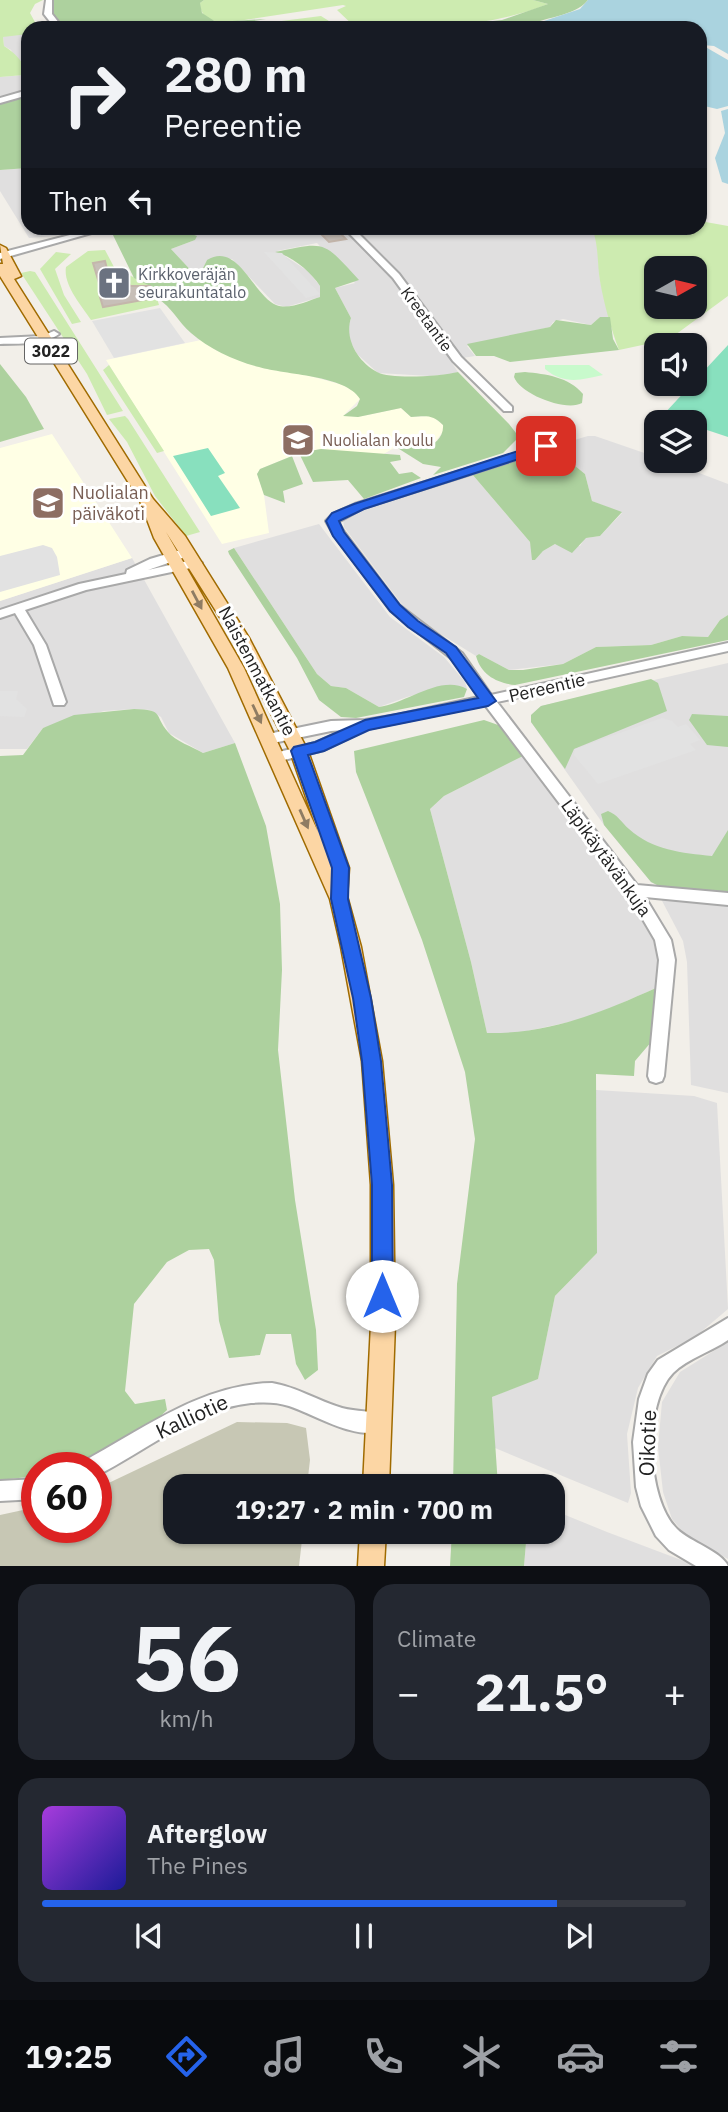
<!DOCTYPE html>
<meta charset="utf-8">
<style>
body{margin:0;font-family:"IBM Plex Sans",sans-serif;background:#242831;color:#f1f3f6;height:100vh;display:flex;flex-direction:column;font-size:26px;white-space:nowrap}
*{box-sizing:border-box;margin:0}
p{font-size:23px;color:#9ea1a6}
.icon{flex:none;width:38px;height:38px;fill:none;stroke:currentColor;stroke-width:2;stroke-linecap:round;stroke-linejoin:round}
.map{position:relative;height:1566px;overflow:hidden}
.sheet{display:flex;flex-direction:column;gap:18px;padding:18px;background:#0d0f14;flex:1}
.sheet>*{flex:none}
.hud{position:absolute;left:21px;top:21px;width:686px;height:214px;border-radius:21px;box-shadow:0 2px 5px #0004;background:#171b24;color:#f1f3f6;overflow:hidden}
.needle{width:46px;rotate:82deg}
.tools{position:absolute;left:644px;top:256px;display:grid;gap:14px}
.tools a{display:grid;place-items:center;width:63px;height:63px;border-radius:14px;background:#171b24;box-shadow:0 2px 5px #0004;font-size:35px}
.speed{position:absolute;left:21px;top:1452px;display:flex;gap:14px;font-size:35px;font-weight:700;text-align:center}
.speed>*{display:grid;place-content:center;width:91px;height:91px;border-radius:50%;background:#171b24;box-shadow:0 2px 5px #0004;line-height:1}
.speed .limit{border:10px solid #d22;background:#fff;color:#111}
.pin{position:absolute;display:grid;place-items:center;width:60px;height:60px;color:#fff;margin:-30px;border-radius:14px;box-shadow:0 4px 10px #0006}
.me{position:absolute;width:77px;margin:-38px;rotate:0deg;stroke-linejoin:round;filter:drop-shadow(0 0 5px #0008)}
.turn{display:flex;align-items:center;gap:24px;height:147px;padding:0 28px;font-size:32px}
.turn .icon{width:91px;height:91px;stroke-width:2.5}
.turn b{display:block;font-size:49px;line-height:60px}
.then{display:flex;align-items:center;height:66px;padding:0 28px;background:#0003;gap:14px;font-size:26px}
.big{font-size:52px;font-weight:800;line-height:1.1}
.sheet .card{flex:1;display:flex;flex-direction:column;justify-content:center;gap:10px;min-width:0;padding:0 24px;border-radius:21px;background:#242831}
.sheet .dial{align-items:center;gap:0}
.dial b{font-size:91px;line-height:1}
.song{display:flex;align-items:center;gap:21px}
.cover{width:84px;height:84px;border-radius:10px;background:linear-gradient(135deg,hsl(280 70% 55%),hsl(240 70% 35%))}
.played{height:7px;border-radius:4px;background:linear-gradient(90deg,#2563eb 80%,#363941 80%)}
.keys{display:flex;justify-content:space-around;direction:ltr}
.heat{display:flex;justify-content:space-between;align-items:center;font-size:38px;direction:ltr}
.sheet .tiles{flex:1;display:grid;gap:18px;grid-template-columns:1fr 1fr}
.card:last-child{grid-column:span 2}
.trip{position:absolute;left:163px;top:1474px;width:402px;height:70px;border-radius:21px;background:#171b24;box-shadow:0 2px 5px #0004;font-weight:800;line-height:70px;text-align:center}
.menu{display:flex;height:112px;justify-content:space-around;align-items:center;background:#090b0e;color:#9ea1a6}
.menu .icon{width:49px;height:49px}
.menu .active{color:#2563eb}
.menu b{font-size:32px;color:#f1f3f6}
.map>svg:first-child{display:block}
.residential{fill:#e0dfdf}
.education{fill:#ffffe5}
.construction{fill:#c7c7b4}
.grass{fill:#cdebb0;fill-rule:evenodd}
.forest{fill:#add19e}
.park{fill:#c8facc}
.pitch{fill:#88e0be}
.parking{fill:#e2e2e2}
.water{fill:#aad3df}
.building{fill:#c7bfb8;stroke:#c4b6ab;stroke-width:2}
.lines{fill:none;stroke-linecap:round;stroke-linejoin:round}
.minor-casing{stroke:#a9a9a9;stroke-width:4}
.major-casing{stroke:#a06b00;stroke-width:3}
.minor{fill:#fff;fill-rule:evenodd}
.major{fill:#fcd6a4;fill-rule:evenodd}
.oneway{fill:#8f7c63}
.route{fill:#2563eb;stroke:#184099;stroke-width:2}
.labels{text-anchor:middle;stroke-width:6;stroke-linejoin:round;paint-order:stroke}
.far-worship-label{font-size:16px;fill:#5b616d;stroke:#fff;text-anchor:start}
.far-street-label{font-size:16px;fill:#222;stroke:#fff}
.shield{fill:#fff;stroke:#646464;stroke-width:2}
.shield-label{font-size:16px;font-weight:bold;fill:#222}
.far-education-label{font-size:16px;fill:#785e54;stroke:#fff;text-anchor:start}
.education-label{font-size:18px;fill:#785e54;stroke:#fff;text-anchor:start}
.street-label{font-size:18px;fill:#222;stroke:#fff}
.near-street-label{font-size:21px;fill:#222;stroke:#fff}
</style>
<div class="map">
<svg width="728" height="1566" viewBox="0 0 728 1566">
<rect width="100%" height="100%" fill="#f2efe9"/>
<!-- residential -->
<path class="residential" d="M 12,34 L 28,34 L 28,94 L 0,103 L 0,77 L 24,75 L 11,50 L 4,46 L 3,37 Z
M 28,168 L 28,228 L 86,228 L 55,236 L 29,238 L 0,191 L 0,170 Z
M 155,228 L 592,228 L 597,241 L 600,280 L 610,317 L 600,317 L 591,325 L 563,319 L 553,322 L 550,327 L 467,346 L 475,356 L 450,360 L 458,372 L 451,374 L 430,376 L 378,373 L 357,354 L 350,341 L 348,328 L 351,318 L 335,288 L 355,283 L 317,243 L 277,251 L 308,271 L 320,286 L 320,297 L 286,307 L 275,304 L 232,259 L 207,260 L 198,278 L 171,249 L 195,240 L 186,231 Z
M 588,436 L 595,436 L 656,457 L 656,460 L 665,460 L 728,484 L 728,615 L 720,620 L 708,637 L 682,636 L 651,645 L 596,647 L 563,664 L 509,670 L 479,654 L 476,656 L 426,625 L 403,606 L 344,527 L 343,519 L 348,514 L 472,474 L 530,542 L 535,560 L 543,551 L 555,544 L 580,546 L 585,538 L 600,536 L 622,513 L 592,501 L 585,474 L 564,457 L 557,445 Z
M 319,524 L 390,617 L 444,657 L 465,682 L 467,689 L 452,685 L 407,697 L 379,707 L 346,688 L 331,686 L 317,674 L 234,548 Z
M 132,558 L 235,743 L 203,753 L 169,733 L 161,717 L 150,710 L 134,709 L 104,711 L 43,728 L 27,749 L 0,749 L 0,601 Z
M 728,663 L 728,893 L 659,886 L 651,882 L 604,825 L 531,722 L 531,715 L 541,706 Z
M 523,756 L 615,875 L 653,940 L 658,961 L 656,988 L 588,1018 L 518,1033 L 487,1033 L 471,962 L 430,809 L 444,796 Z
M 660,897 L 728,905 L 728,1093 L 691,1085 L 687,962 L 683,941 Z
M 596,1090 L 694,1096 L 717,1103 L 728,1309 L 695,1337 L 657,1356 L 638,1388 L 627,1434 L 631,1493 L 628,1503 L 495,1448 L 492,1397 L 538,1378 L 555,1296 L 597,1253 Z
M 728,1342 L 728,1559 L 686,1536 L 672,1519 L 663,1492 L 658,1447 L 662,1402 L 680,1372 Z
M 553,1510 L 607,1532 L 697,1566 L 524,1566 L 527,1531 L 553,1531 Z"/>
<!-- education -->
<path class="education" d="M 201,340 L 217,351 L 343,385 L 357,393 L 360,399 L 344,415 L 358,417 L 401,408 L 411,417 L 432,416 L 443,425 L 444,430 L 433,445 L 424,449 L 407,444 L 399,445 L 382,455 L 321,449 L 299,453 L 260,469 L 257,474 L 264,495 L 269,533 L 222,544 L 106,360 Z
M 52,434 L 132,558 L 0,601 L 0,448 Z"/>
<!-- construction -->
<path class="construction" d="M 237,1422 L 287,1423 L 306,1428 L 310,1460 L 307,1486 L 175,1486 L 175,1531 L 303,1531 L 299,1566 L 0,1566 L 0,1515 L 37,1507 L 37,1528 L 96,1528 L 96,1489 Z"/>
<!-- grass -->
<path class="grass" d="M 0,0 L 43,0 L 35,4 L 30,13 L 36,24 L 43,28 L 28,28 L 28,34 L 3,37 L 4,46 C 14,52 24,62 27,73 L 24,75 L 0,77 Z
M 204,0 L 533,0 L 548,4 C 486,29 421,28 356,28 L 337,10 L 346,6 L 343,5 L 224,23 C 211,21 200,17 200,3 Z
M 321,16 L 340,28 L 242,28 L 243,26 Z
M 700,221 L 728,226 L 728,296 L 675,335 L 661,341 L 619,350 C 611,329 604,304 600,281 C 597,263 599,246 592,228 L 700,228 ZM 656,268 L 695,268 L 695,306 L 656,306 Z
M 105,250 L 114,267 L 154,288 L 159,305 L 91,320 C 81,305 63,285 66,267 L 88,251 Z
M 56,252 L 71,254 L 55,269 L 64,295 L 81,322 L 72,324 L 40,269 Z
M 30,271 L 35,272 L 123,411 L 107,415 L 87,374 L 21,273 Z
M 109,365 L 164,451 L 157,453 L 103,370 Z
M 125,416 L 128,419 L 200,532 L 186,536 L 155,496 L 127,442 L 109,419 Z"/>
<!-- forest -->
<path class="forest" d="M 52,0 L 204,0 L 200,3 L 202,13 L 216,22 L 266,19 L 212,28 L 62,28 L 49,10 Z
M 533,0 L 588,0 C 573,18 543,16 524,28 L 427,28 L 502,20 L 548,4 Z
M 28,94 L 28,168 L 0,170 L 0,103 Z
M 125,228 L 178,229 L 197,236 L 195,240 L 171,249 L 198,278 L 207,260 C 238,241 253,295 276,305 C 290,310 307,301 320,297 L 320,286 C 311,272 292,256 275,252 C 327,241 323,241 359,280 L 335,288 L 351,318 C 344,339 358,362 377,372 C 392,380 442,376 458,372 L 509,424 L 516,433 L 516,440 L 503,453 L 433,475 L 441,467 L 423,464 L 396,447 L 416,444 L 424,449 C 434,445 444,437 443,425 C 433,414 425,416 411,417 L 401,408 L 358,417 L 343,416 L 357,406 L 360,399 C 346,375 285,375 259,367 C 235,361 209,349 191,333 C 178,322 172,307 157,298 L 154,288 L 134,278 L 111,231 Z
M 600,317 L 610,317 L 613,339 L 619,350 L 510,362 L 494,356 L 476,356 L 467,344 L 550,327 L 556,320 L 591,325 Z
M 0,364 L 26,397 L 44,429 L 0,442 Z
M 525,372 C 546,374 569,377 583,394 L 582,403 C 566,412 520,394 514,377 L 515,373 Z
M 557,445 L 564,457 L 585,474 L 592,501 L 622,512 L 600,536 L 586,538 L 572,553 L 555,544 L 543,551 L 535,560 L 532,560 L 530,542 L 472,474 Z
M 321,449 L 400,455 L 401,460 L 390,462 L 399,474 L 412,472 L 421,478 L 364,499 L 348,480 L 313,482 L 299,453 Z
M 292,456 L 303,484 L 283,491 L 285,503 L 264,495 L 257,474 L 260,469 Z
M 234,548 L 317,674 L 331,686 L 346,688 L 379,707 C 406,704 440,674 467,689 L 464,697 L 356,718 L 341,717 L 319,700 L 297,658 L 229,554 L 228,551 Z
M 728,615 L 728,640 L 515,685 C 497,683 481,675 476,656 L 479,654 L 509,670 L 523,670 L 563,664 L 596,647 L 651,645 L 682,636 L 708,637 L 720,620 Z
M 651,679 L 658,683 L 667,711 L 574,749 L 565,769 L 531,722 L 531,715 L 541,706 Z
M 134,709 C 165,710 153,714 168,732 C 175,741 193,747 203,753 L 235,743 L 266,826 L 280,904 L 282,970 L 278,1050 L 295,1200 L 316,1330 L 318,1370 L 305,1380 L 296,1364 L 291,1334 L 266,1334 L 260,1355 L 229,1358 L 219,1321 L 214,1260 L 209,1249 L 189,1250 L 167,1262 L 134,1304 L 125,1391 L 135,1404 L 165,1399 L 167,1410 L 148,1428 L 65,1468 L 37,1468 L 37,1476 L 0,1480 L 0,756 L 23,755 L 43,728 L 74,715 Z
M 692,714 L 728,716 L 728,747 L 707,745 L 689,720 Z
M 484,720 L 501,726 L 523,756 L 444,796 L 430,809 L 471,962 L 487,1033 C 550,1034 600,1013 656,988 L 652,1041 L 635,1061 L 634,1076 L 596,1074 L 597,1253 L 555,1296 L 538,1379 L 492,1397 L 498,1486 L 453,1486 L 457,1284 L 475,1139 L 465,1072 L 422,940 L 356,772 L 354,751 Z
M 608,811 C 618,815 621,822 629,829 C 652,850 682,853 712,856 L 728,830 L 728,893 L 659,886 L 651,882 L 604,825 L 601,814 Z
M 452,1531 L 527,1531 L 524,1566 L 450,1566 Z"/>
<!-- park -->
<path class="park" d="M 545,365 L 589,365 L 603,375 C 581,380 564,385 545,369 Z"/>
<!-- pitch -->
<path class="pitch" d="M 728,345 L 728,437 L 695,426 L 695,422 L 683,422 L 663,415 Z
M 208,448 L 225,473 L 218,476 L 240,508 L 211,516 L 173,456 Z"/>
<!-- parking -->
<path class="parking" d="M 264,252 L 282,253 L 320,294 L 306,298 Z
M 160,308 L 185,343 L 114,358 L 92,321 Z
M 43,545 L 52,548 L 57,557 L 60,575 L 0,592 L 0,556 Z
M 0,691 L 18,691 L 16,699 L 27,709 L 24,717 L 0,716 Z
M 662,718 L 672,721 L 678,727 L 686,724 L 700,740 L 690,744 L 696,750 L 598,784 L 574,755 L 575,749 Z"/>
<!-- water -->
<path class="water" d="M 588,0 L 728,0 L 728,54 L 714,46 L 702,45 L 728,60 L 728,106 L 717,109 L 700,105 L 700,28 L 537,28 L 538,23 L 580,9 Z
M 728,109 L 728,184 L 722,182 L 715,158 L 725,133 L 721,111 Z"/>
<!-- building -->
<path class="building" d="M 315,228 L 335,228 L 346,239 L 329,242 Z
M 105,261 L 107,269 L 116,268 L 121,281 L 128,281 L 130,286 L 150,286 L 154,298 L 103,307 L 100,297 L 103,296 L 93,263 Z"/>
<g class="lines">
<defs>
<path id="minor" d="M 46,0 L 52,0 L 52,14 L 63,28 L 55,28 L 44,14 Z
M 28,90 L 28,95 L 0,103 L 0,98 Z
M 97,228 L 109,228 L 0,259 L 0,253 Z
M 344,228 L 353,228 L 399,274 L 461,357 L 512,407 L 512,411 L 504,411 L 453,361 L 393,278 Z
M 54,331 L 59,334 C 43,346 19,343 0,344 L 0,338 L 42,336 Z
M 565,438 L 570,441 L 569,443 L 363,508 L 338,522 L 344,532 L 399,605 L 462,653 L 491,695 L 728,643 L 728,651 L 497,702 L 637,885 L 728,893 L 728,905 L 645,897 L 671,940 L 675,960 L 664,1076 L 662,1081 L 656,1083 L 650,1081 L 648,1076 L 659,960 L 655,940 L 628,894 L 485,705 L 367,729 L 324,750 L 276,762 L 271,760 L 269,757 L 271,754 L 315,743 L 344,730 L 331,731 L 268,744 L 261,739 L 268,734 L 331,721 L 365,720 L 397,715 L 479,697 L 452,659 L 391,611 L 334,535 L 326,521 L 333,514 L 355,504 Z
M 184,549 L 188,550 L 188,556 L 148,570 L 196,559 L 202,563 L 200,566 L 86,590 L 25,610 L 46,645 L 66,702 L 64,705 L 54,705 L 34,645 L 15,613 L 0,618 L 0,610 L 79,584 L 126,574 L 127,570 L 150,559 Z
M 728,1318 L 728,1340 C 711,1352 688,1358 673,1373 C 643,1404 646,1499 677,1529 C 690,1542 721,1551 728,1566 L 696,1566 L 669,1550 L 656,1536 L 641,1506 L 636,1487 L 633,1442 L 639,1399 L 648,1374 L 658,1360 Z
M 272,1383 C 297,1387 318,1401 342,1408 C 356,1412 372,1410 386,1416 L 389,1423 L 386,1430 C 357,1442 316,1415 289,1406 C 277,1402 264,1402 251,1403 C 197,1408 144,1452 96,1476 L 96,1468 L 81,1468 L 84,1461 C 143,1429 202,1384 272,1383 Z
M 37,1479 L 37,1499 L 0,1501 L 0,1481 Z"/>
<path id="major" d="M 0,245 L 6,248 L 21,276 L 14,279 L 153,499 L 185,536 L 249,638 L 308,751 L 349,868 L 347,896 L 361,947 L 382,1061 L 393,1185 L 395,1324 L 389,1486 L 363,1486 L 371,1324 L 371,1185 L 362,1061 L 341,947 L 330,899 L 228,668 L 154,538 L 140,501 L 0,276 L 0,264 L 3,264 ZM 166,532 L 233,638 L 290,751 L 318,832 L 244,668 Z
M 360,1531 L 386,1531 L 384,1566 L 358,1566 Z"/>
</defs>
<!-- minor casing -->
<use href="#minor" class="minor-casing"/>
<!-- major casing -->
<use href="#major" class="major-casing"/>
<!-- minor -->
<use href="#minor" class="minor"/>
<!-- major -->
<use href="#major" class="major"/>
</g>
<!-- one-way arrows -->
<defs><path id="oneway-solid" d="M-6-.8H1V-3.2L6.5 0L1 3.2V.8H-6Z" transform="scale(1.75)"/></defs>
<g class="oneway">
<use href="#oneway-solid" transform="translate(197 600) rotate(62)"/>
<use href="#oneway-solid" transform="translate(257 714) rotate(65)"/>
<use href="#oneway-solid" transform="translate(304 819) rotate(66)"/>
</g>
<!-- route -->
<path class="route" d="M 546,442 L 552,446 L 550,449 L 364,509 L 339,521 L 344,532 L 400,605 L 418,621 L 456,647 L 496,701 L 488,706 L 369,730 L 324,751 L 308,755 L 349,868 L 348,899 L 371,998 L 381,1061 L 392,1185 L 393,1296 L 390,1303 L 382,1306 L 375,1303 L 372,1296 L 372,1185 L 362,1061 L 353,998 L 331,899 L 332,868 L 291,751 L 294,747 L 315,742 L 365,720 L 478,698 L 446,653 L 408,627 L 390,611 L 333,536 L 326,521 L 332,513 L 354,504 Z"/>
<!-- icons -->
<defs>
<symbol id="church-square" viewBox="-11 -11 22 22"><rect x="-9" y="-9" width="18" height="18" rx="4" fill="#6b7280" stroke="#fff"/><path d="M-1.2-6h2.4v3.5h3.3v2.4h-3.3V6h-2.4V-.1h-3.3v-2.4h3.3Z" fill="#fff"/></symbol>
<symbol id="school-square" viewBox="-11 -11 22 22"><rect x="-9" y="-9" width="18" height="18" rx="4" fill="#8d6e63" stroke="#fff"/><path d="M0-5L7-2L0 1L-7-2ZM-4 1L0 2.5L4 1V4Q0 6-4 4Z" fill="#fff"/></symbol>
</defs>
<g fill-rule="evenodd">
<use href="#church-square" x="95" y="264" width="38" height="38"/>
<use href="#school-square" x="279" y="421" width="38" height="38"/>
<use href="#school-square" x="29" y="484" width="38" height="38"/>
</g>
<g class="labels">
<!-- far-worship labels -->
<g class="far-worship-label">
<text x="138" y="280">Kirkkoveräjän<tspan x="138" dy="18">seurakuntatalo</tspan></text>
</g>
<!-- far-street labels -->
<g class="far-street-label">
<text transform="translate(427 319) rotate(54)" y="6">Kreetantie</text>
</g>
<!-- shield labels -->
<rect class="shield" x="25" y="338.5" width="52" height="25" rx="5"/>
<g class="shield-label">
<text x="51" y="357">3022</text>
</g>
<!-- far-education labels -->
<g class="far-education-label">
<text x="322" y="446">Nuolialan koulu</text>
</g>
<!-- education labels -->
<g class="education-label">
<text x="72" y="499">Nuolialan<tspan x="72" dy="21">päiväkoti</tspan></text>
</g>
<!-- street labels -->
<g class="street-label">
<text transform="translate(257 671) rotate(62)" y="6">Naistenmatkantie</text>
<text transform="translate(547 688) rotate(-13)" y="6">Pereentie</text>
<text transform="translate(606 858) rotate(54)" y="6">Läpikäytävänkuja</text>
</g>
<!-- near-street labels -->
<g class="near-street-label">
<text transform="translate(192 1417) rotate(-25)" y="7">Kalliotie</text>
<text transform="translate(648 1443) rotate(-88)" y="7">Oikotie</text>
</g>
</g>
</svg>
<div class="tools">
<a><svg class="needle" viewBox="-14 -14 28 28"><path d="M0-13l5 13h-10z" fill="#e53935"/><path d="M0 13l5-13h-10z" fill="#9ea1a6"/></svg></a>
<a><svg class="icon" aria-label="sound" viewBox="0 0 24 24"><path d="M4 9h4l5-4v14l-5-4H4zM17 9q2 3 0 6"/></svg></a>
<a><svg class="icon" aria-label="layers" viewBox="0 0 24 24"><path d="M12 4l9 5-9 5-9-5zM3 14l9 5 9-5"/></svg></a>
</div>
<div class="speed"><div class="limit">60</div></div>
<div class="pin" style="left:546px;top:446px;background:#d93025"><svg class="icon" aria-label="arrive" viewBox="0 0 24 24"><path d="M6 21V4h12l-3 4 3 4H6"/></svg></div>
<svg class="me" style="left:382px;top:1296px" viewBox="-20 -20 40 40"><circle r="19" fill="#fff"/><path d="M0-13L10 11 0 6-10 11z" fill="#2563eb"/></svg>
<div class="trip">19:27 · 2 min · 700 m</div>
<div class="hud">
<div class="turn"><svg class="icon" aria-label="right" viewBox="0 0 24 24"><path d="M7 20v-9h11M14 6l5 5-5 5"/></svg><div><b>280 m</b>Pereentie</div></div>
<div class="then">Then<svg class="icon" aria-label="left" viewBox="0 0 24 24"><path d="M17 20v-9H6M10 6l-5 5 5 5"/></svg></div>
</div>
</div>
<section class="sheet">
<div class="tiles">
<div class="card dial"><b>56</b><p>km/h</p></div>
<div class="card"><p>Climate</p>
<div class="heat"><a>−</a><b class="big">21.5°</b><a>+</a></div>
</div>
<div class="card">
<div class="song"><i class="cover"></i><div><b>Afterglow</b><p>The Pines</p></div></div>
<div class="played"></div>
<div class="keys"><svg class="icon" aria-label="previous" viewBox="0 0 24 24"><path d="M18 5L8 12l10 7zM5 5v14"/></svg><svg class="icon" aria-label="pause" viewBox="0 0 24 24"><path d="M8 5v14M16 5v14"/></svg><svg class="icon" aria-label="next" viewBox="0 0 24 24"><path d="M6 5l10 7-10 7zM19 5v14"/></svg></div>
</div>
</div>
</section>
<nav class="menu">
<b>19:25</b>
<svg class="icon active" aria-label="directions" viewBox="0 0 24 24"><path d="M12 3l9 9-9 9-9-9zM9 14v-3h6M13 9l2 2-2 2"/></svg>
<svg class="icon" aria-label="music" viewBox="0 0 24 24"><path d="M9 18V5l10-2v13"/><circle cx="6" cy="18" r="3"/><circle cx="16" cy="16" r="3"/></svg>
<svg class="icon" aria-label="phone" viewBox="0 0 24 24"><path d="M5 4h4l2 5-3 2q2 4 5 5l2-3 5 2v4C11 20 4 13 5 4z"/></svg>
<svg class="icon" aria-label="climate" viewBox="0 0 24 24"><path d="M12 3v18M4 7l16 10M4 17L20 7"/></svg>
<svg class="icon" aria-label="car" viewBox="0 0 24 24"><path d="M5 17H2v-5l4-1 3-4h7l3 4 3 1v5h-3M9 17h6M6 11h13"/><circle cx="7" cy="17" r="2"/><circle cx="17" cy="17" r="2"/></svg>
<svg class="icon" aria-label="filters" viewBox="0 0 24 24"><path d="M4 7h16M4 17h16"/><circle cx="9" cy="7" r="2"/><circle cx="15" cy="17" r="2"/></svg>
</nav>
